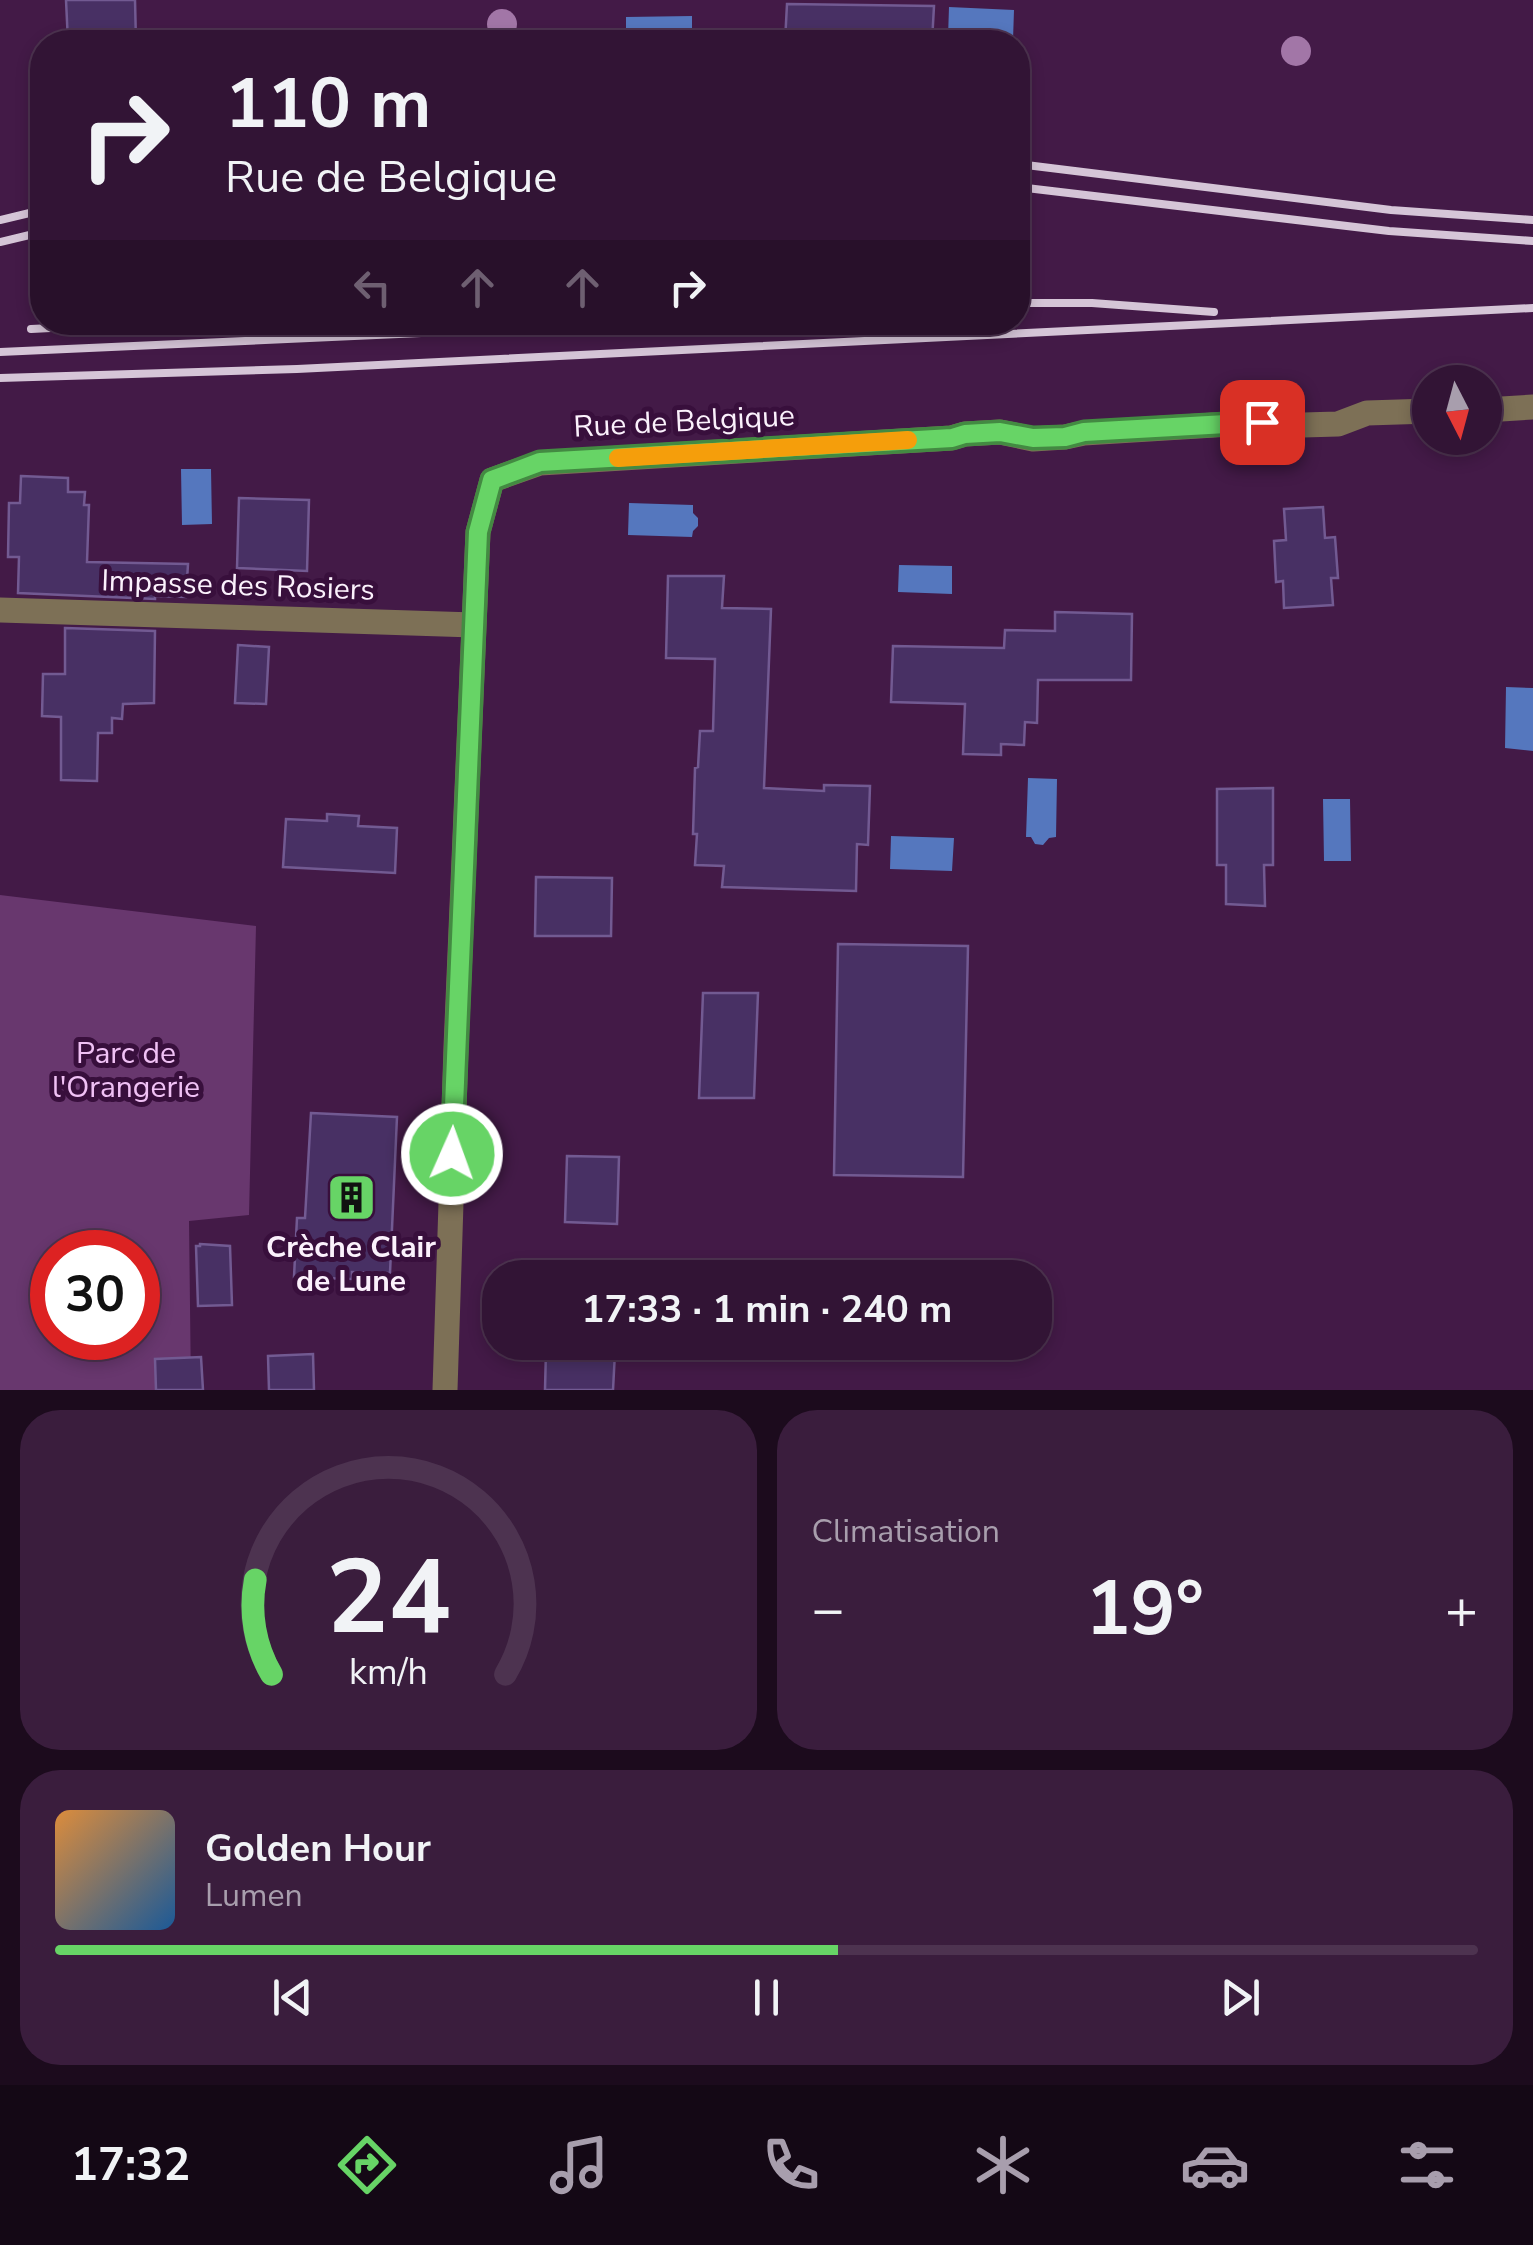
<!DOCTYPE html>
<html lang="fr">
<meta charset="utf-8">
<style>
body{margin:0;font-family:"Nunito Sans",sans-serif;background:#3a1d3d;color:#f1f3f6;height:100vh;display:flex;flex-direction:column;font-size:38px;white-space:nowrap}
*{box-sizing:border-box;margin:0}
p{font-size:32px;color:#a89ead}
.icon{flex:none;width:55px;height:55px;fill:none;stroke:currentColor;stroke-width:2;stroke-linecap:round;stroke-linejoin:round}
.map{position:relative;height:1390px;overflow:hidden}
.details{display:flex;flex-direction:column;gap:20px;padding:20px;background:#1c0b1d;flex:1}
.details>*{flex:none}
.top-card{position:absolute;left:30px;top:30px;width:1000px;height:305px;border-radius:40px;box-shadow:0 5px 15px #0003,0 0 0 2px #4d3350;background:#321435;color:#f1f3f6;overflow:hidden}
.needle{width:65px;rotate:174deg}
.fabs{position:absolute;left:1412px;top:365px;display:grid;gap:20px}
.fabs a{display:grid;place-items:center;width:90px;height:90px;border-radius:50%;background:#321435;box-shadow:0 5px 15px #0003,0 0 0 2px #4d3350;font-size:50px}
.speed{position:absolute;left:30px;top:1230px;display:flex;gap:20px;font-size:50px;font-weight:700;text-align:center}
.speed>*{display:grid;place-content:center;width:130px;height:130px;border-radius:50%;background:#321435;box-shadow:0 5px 15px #0003,0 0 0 2px #4d3350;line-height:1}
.speed .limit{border:15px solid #d22;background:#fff;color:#111}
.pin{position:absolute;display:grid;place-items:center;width:85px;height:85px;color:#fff;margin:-42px;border-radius:20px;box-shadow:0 5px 15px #0006}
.me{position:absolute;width:110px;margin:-55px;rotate:2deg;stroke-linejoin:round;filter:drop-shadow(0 0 8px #0008)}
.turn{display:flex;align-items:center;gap:35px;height:210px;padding:0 30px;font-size:45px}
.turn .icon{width:130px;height:130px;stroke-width:2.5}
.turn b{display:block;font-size:70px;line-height:85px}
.lanes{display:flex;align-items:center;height:95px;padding:0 30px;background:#0003;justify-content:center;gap:50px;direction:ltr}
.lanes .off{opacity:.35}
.big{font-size:75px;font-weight:700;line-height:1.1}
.details .tile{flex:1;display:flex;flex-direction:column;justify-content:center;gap:15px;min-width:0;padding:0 35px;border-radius:40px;background:#3a1d3d}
.details .dial{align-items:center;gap:0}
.dial svg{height:260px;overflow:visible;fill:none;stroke:#4d3350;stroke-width:7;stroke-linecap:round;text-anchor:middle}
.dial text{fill:#f1f3f6;stroke:none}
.song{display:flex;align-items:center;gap:30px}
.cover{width:120px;height:120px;border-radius:15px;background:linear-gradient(135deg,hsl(30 70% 55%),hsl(210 70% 35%))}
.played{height:10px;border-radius:5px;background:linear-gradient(90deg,#67d466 55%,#4d3350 55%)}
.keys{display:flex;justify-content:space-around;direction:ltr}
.heat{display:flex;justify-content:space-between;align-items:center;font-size:55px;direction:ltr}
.details .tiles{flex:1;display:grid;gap:20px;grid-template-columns:1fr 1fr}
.tile:last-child{grid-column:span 2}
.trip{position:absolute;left:482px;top:1260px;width:570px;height:100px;border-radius:40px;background:#321435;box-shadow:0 5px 15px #0003,0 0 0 2px #4d3350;font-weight:700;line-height:100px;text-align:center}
.menu{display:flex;height:160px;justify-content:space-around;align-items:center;background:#140815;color:#a89ead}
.menu .icon{width:70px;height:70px}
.menu .current{color:#67d466}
.menu b{font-size:45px;color:#f1f3f6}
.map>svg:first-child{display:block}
.green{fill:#68376e;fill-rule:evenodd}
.water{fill:#5577be}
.building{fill:#483064;stroke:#725a92;stroke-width:2.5}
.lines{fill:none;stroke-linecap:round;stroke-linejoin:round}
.minor{stroke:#7d7056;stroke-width:25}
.rail{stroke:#d5c5d7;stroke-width:8}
.tree{fill:#a276a7}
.route-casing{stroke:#438a42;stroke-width:25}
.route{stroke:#67d466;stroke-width:18}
.slow{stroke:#f59e0b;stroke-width:18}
.labels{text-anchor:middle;stroke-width:10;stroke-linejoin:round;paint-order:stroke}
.street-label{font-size:30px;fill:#fbf1fc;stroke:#380f3c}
.park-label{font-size:30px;fill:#f0c1f5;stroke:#380f3c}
.poi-label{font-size:30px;font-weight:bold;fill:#fbf1fc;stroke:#380f3c}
</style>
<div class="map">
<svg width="1533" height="1390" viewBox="0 0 1533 1390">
<rect width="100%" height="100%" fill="#431a47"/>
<!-- green -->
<path class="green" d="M 0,895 L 256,926 L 249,1215 L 189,1221 L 191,1390 L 0,1390 ZM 52,1252 L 138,1252 L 138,1338 L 52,1338 Z"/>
<!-- water -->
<path class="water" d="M 949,7 L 1014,10 L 1013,40 L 948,37 Z
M 692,16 L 692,42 L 626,42 L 626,17 Z
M 181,469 L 211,469 L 212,524 L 182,525 Z
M 629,503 L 693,505 L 693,513 L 698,518 L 698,526 L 693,531 L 692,537 L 628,535 Z
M 899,565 L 952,566 L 952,594 L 898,592 Z
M 1506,687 L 1533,688 L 1533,751 L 1505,748 Z
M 1028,778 L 1057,779 L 1056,837 L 1049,838 L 1043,845 L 1035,844 L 1031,837 L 1026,837 Z
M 1323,799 L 1350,799 L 1351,861 L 1324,861 Z
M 891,836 L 954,838 L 952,871 L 890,869 Z"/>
<!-- building -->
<path class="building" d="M 66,0 L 135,0 L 136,42 L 68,42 Z
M 787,4 L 934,6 L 932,42 L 785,42 Z
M 21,476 L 68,478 L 68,492 L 85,492 L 84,505 L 89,505 L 87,562 L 188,564 L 186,597 L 155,596 L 155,599 L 18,593 L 19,557 L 8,557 L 9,503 L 20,503 Z
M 239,498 L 309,500 L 307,571 L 237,568 Z
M 1323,507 L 1325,538 L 1335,537 L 1338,578 L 1331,578 L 1333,605 L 1284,608 L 1283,581 L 1276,582 L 1274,541 L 1286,540 L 1284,509 Z
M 668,576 L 724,576 L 722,608 L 771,609 L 764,788 L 824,791 L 824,785 L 870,786 L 868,845 L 857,844 L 856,891 L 722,887 L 724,866 L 695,865 L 697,834 L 693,834 L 695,768 L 698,767 L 700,731 L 713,731 L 715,659 L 666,658 Z
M 1055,612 L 1132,614 L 1131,680 L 1038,680 L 1037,723 L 1025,722 L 1024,745 L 1001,744 L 1001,755 L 963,754 L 965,704 L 891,702 L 893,646 L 1004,648 L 1005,630 L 1055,631 Z
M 65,628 L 155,631 L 154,703 L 123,704 L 122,719 L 112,718 L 112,733 L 98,733 L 97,781 L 61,780 L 61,717 L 42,716 L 43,674 L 65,674 Z
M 238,645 L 269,647 L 266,704 L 235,703 Z
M 1273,788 L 1273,865 L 1264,865 L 1265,906 L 1226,904 L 1226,865 L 1217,865 L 1217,789 Z
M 327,814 L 359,816 L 358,826 L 397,828 L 395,873 L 283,867 L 286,819 L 327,821 Z
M 536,877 L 612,878 L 611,936 L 535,936 Z
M 838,944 L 968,946 L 963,1177 L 834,1175 Z
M 703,993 L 758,993 L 754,1098 L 699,1098 Z
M 311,1113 L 397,1117 L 390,1273 L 352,1272 L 352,1279 L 294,1277 L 297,1218 L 305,1218 Z
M 567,1156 L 619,1157 L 617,1224 L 565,1222 Z
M 200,1244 L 230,1246 L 232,1305 L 198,1306 L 196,1246 L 200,1246 Z
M 546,1350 L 615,1352 L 613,1390 L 545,1390 Z
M 313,1354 L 314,1390 L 269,1390 L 268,1356 Z
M 201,1357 L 203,1390 L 156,1390 L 155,1359 Z"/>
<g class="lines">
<!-- minor -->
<path class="minor" d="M 1485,410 L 1533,407
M 0,610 L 474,625
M 445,1390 L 456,1047 L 478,532 L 492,480 L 540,463 L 951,438 L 965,434 L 1000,432 L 1033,439 L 1065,437 L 1084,433 L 1263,422 L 1303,425 L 1338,424 L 1367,413 L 1430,411"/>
<!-- rail -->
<path class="rail" d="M 1018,164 L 1391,210 L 1533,220
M 1018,187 L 1389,231 L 1533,241
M 0,220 L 42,210
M 0,242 L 42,232
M 1018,303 L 1092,303 L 1214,312
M 31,329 L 171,322
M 0,352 L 421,333 L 575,322
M 0,378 L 297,369 L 1533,308"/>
</g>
<!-- trees -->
<g class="tree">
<circle cx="502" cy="24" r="15"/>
<circle cx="1296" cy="51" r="15"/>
</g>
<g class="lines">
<defs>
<path id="route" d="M 452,1154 L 478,532 L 492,480 L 540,462 L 952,438 L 965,434 L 1000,432 L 1033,438 L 1065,437 L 1084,432 L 1262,422"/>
</defs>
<!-- route casing -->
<use href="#route" class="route-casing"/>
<!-- route -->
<use href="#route" class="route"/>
<!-- slow -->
<path class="slow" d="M 618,458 L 908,440"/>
</g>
<!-- icons -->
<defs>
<symbol id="building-square" viewBox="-11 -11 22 22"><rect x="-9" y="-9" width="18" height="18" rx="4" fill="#67d466" stroke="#380f3c"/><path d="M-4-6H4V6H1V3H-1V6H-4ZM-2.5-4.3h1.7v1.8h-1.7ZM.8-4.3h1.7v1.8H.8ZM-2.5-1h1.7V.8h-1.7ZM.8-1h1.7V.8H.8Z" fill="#111"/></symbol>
</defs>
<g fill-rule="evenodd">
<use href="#building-square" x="324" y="1170" width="55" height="55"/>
</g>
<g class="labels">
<!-- street labels -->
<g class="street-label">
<text transform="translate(684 421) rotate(-3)" y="10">Rue de Belgique</text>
<text transform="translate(238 585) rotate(2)" y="10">Impasse des Rosiers</text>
</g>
<!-- park labels -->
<g class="park-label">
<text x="126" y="1063">Parc de<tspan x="126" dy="34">l'Orangerie</tspan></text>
</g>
<!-- poi labels -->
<g class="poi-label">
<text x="351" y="1257">Crèche Clair<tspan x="351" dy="34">de Lune</tspan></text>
</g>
</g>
</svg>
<div class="fabs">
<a><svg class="needle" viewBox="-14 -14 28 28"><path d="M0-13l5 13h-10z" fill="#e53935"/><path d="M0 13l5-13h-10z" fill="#a89ead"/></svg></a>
</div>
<div class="speed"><div class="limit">30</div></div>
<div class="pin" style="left:1262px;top:422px;background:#d93025"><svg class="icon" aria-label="arrive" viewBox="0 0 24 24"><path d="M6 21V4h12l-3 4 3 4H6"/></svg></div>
<svg class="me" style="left:452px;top:1154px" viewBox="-20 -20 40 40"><circle r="17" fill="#67d466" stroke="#fff" stroke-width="3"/><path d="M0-11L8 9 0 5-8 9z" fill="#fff"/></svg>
<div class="trip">17:33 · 1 min · 240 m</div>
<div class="top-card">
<div class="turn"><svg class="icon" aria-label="right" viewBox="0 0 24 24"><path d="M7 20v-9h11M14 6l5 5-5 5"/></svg><div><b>110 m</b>Rue de Belgique</div></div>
<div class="lanes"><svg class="icon off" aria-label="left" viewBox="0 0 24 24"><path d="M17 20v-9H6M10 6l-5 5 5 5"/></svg><svg class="icon off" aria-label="ahead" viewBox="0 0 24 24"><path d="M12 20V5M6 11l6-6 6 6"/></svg><svg class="icon off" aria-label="ahead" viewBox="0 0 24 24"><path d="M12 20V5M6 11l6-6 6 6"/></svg><svg class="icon" aria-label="right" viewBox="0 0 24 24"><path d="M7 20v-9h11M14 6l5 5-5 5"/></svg></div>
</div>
</div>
<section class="details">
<div class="tiles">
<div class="tile dial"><svg viewBox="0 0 100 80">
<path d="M14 69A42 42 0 1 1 86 69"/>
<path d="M14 69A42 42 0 0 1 9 40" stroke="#67d466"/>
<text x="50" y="56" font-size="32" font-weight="700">24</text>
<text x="50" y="72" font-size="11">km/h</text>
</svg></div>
<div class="tile"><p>Climatisation</p>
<div class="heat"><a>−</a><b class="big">19°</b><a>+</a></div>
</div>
<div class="tile">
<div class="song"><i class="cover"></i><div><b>Golden Hour</b><p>Lumen</p></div></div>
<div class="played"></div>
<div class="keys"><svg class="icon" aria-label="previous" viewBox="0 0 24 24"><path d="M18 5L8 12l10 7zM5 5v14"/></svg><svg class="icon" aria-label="pause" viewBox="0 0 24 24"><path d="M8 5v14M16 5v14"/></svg><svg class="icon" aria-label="next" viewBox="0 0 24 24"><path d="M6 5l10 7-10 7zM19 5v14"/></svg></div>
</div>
</div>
</section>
<nav class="menu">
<b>17:32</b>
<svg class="icon current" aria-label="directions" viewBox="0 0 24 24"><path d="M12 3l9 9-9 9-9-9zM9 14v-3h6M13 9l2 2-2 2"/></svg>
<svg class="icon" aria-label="music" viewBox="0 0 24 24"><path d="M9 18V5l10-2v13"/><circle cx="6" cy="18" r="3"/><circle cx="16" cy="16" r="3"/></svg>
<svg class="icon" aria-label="phone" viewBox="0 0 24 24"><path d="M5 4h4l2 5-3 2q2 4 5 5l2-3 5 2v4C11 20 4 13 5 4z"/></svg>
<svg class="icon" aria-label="climate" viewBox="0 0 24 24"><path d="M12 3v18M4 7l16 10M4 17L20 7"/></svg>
<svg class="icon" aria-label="car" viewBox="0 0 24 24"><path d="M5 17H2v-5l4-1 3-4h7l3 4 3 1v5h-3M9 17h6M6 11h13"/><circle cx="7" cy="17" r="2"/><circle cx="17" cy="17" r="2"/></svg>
<svg class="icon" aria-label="filters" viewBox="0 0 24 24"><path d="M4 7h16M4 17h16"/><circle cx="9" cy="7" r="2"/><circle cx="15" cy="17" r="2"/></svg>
</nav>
